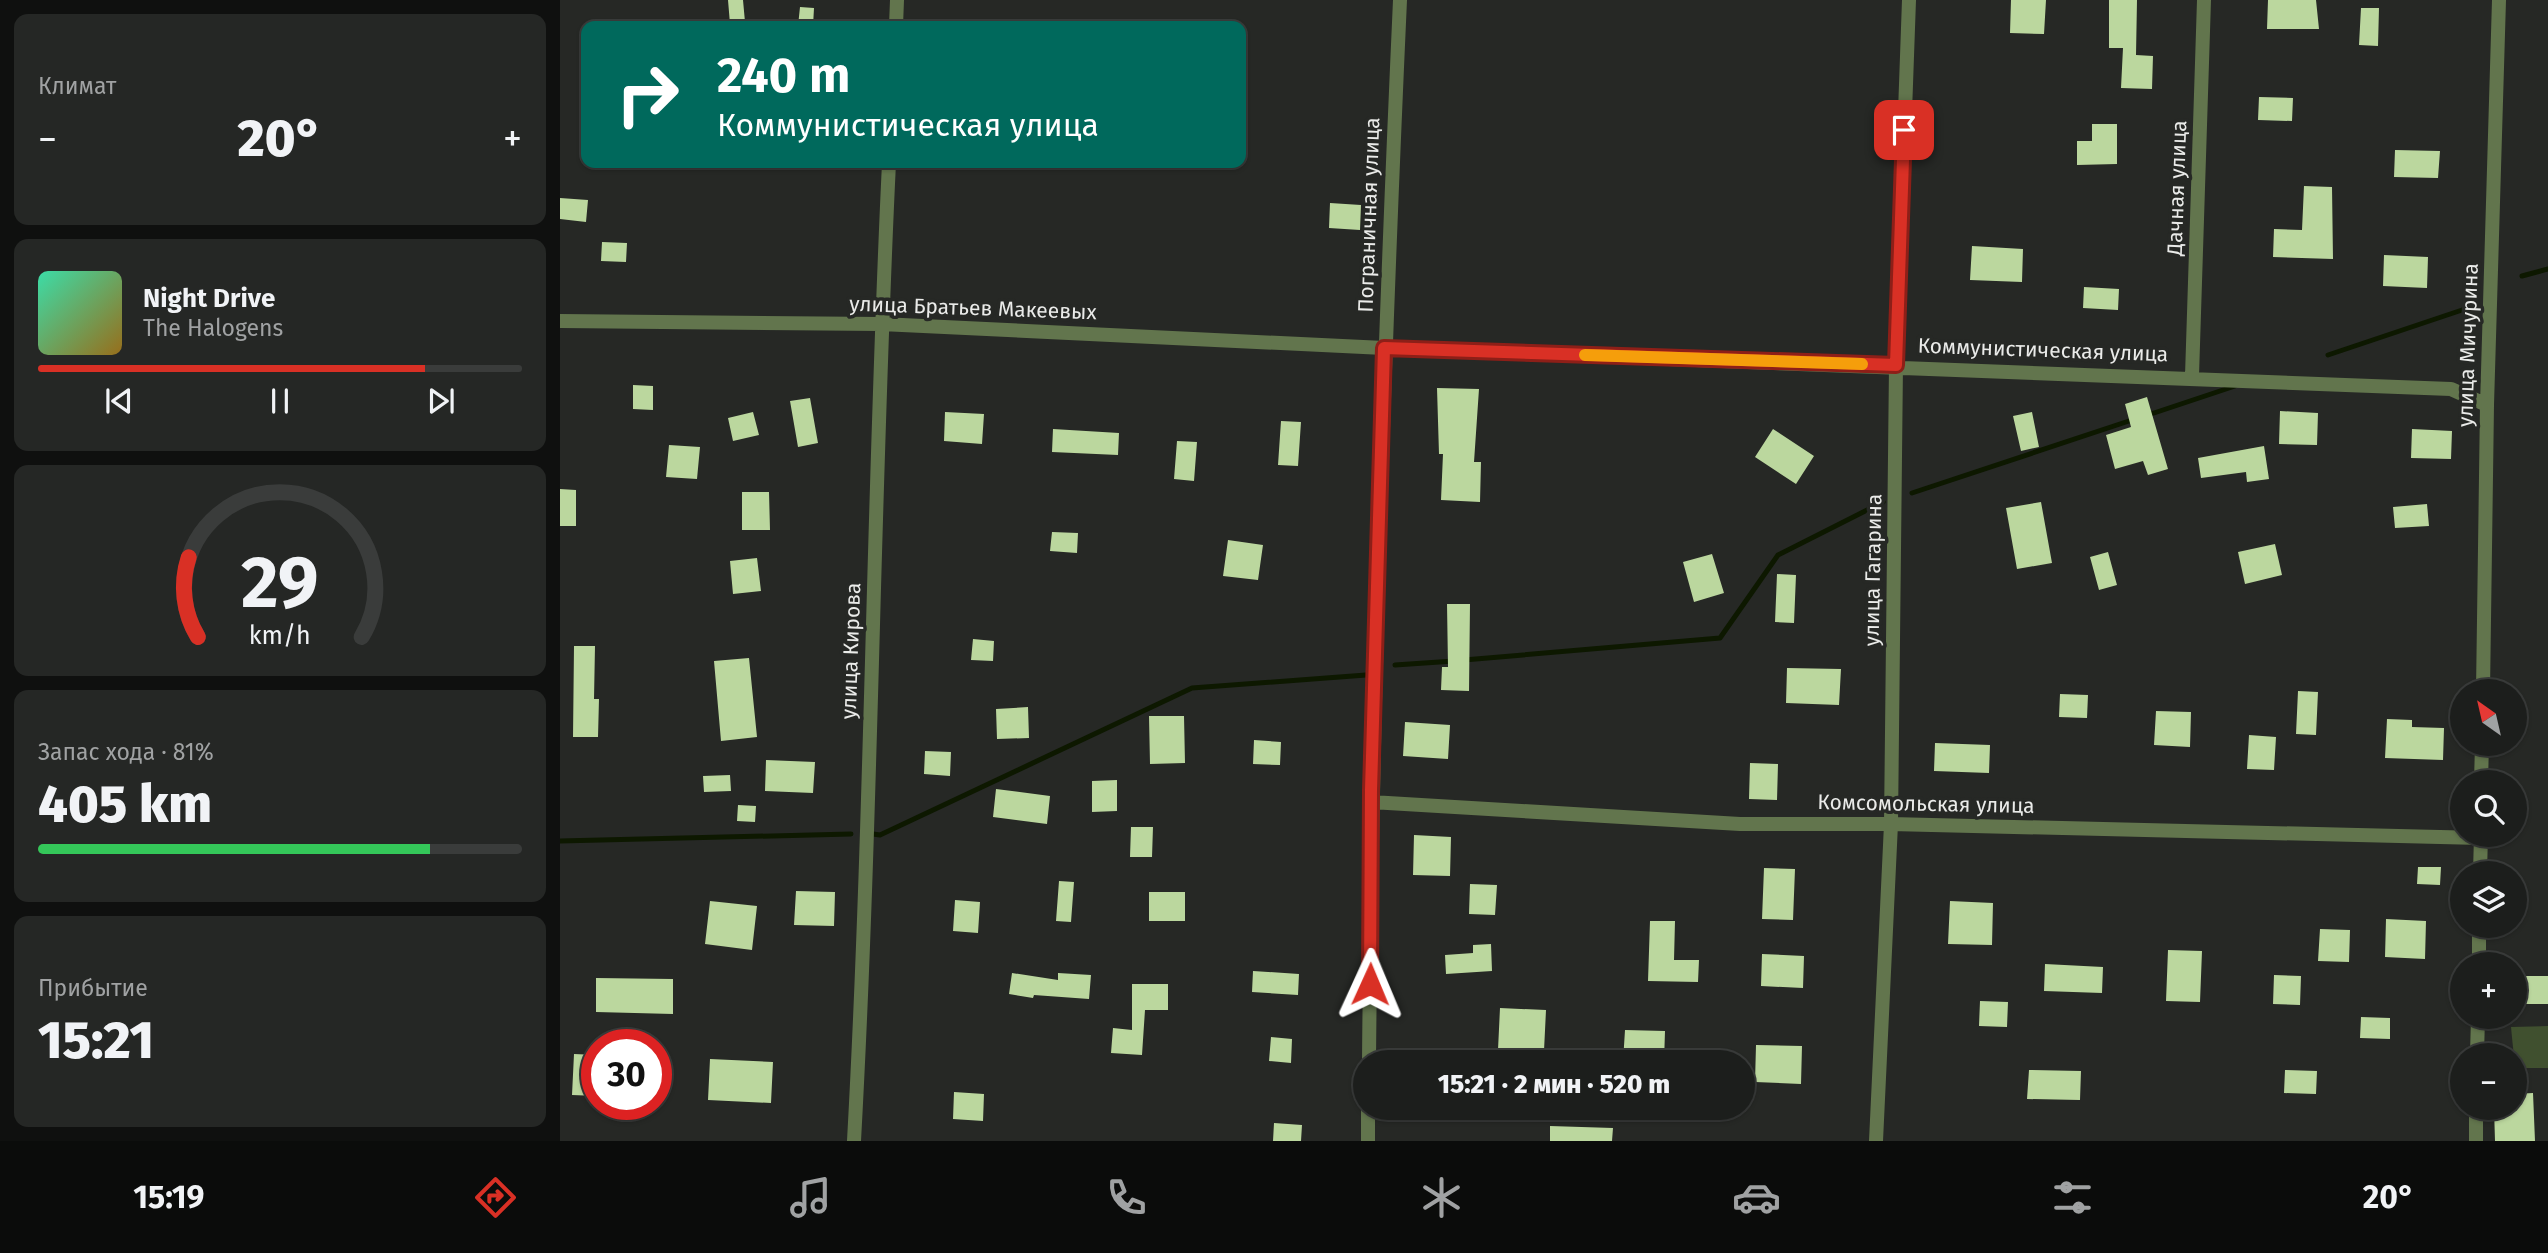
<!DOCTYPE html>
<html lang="ru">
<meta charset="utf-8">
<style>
body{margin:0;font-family:"Fira Sans",sans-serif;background:#252725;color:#f1f3f6;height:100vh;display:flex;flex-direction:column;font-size:26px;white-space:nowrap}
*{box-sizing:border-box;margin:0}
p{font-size:23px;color:#a0a2a3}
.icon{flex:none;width:38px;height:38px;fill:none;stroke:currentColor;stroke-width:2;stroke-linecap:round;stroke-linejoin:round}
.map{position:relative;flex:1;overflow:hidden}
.sheet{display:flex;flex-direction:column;gap:14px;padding:14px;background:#0f100f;width:560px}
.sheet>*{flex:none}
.hud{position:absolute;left:21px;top:21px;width:665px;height:147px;border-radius:14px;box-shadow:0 2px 5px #0004,0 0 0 2px #3a3c3b;background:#00695c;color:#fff;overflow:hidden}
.needle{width:46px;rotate:326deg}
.fabs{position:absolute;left:1890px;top:679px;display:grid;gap:14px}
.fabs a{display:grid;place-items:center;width:77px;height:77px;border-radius:50%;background:#1c1e1c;box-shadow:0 2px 5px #0004,0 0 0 2px #3a3c3b;font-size:35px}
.speed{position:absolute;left:21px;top:1029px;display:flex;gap:14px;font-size:35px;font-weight:700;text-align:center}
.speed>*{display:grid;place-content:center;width:91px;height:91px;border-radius:50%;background:#1c1e1c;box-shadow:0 2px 5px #0004,0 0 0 2px #3a3c3b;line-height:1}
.speed .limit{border:10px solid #d22;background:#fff;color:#111}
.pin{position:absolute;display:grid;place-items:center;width:60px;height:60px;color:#fff;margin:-30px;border-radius:14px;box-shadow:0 4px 10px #0006}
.me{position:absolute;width:77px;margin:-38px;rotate:1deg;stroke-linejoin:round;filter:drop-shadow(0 0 5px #0008)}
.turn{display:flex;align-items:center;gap:24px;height:147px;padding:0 21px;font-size:32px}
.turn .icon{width:91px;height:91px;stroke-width:2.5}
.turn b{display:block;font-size:49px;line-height:60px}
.big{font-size:52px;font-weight:800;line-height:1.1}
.sheet .tile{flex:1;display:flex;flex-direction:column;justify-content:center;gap:10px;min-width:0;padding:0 24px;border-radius:14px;background:#252725}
.sheet .dial{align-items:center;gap:0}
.dial svg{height:182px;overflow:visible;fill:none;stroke:#3a3c3b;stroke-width:7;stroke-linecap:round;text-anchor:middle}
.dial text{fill:#f1f3f6;stroke:none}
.song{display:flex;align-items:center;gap:21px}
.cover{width:84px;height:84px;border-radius:10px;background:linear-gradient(135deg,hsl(160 70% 55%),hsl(40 70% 35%))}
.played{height:7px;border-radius:4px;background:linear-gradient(90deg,#d93025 80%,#3a3c3b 80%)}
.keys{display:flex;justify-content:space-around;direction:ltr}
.heat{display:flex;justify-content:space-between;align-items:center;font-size:38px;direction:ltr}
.charge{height:10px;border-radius:5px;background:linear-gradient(90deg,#34c759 81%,#3a3c3b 0)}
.trip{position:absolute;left:793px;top:1050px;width:402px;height:70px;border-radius:35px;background:#1c1e1c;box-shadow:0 2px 5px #0004,0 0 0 2px #3a3c3b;font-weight:800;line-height:70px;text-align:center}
.menu{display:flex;height:112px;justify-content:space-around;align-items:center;background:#0b0c0b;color:#a0a2a3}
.menu .icon{width:49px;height:49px}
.menu .active{color:#d93025}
.menu b{font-size:32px;color:#f1f3f6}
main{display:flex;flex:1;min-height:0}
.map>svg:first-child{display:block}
.green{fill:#40502f}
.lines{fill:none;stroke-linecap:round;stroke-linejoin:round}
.stream{stroke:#0d1800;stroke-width:5}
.building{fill:#bbd79e}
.street{stroke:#62754d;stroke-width:14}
.route-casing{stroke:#8d1f18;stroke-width:18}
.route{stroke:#d93025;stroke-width:12}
.slow{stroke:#f59e0b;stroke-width:12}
.labels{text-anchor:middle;stroke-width:7;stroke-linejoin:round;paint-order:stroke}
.street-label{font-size:21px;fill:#eaebe9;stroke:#262825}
</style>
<main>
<section class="sheet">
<div class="tile"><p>Климат</p>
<div class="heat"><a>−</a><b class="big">20°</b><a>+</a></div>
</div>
<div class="tile">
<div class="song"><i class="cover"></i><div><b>Night Drive</b><p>The Halogens</p></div></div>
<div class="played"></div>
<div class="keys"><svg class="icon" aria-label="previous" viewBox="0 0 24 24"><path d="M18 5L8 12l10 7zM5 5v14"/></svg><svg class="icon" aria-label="pause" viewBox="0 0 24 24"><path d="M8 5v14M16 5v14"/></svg><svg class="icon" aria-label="next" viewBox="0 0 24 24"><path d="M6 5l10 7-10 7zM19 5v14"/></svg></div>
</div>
<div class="tile dial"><svg viewBox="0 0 100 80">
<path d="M14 69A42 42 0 1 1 86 69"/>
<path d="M14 69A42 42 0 0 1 10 34" stroke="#d93025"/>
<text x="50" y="56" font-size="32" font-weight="700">29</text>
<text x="50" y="72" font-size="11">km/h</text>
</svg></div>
<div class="tile"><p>Запас хода · 81%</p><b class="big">405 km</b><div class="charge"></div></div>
<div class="tile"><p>Прибытие</p><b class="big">15:21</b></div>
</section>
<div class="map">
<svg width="1988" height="1141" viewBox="0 0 1988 1141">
<rect width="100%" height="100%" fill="#262825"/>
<!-- green -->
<path class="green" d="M 1988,1026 L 1988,1068 L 1955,1068 L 1951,1027 Z"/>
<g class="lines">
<!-- stream -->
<path class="stream" d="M 1962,276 L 1988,269
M 1768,355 L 1917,305
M 1588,415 L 1675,386
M 1352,493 L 1575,419
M 904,660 L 1160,638 L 1218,555 L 1323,502
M 835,665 L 894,661
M 313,834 L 320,835 L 632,688 L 806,675
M 0,841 L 291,834"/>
</g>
<!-- building -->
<path class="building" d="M 168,0 L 183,0 L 185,22 L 170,24 Z
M 1451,0 L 1486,0 L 1484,34 L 1450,33 Z
M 1549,0 L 1577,0 L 1576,55 L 1593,56 L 1592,89 L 1561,88 L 1563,48 L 1549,48 Z
M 1708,0 L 1756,0 L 1759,29 L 1707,29 Z
M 240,7 L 254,8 L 253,26 L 238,26 Z
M 1801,8 L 1819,8 L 1818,46 L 1799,45 Z
M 1699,97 L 1733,98 L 1732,121 L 1698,120 Z
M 1532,124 L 1557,124 L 1557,164 L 1517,165 L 1517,141 L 1532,141 Z
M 1835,150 L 1880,151 L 1878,178 L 1834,177 Z
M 1744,186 L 1772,187 L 1773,259 L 1713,257 L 1714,229 L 1742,230 Z
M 0,198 L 28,200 L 26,222 L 0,219 Z
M 770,203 L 801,205 L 800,230 L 769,228 Z
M 42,242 L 67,243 L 66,262 L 41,261 Z
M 1412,246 L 1463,249 L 1462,282 L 1410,280 Z
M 1824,255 L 1868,257 L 1867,288 L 1823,286 Z
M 1524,287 L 1559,289 L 1558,310 L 1523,308 Z
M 73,385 L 93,386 L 93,410 L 73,409 Z
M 877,388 L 919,389 L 914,462 L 921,462 L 920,502 L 881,500 L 883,454 L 879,454 Z
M 1587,397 L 1608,469 L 1588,475 L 1583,461 L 1555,469 L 1546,435 L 1571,427 L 1565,404 Z
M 250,398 L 258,443 L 238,447 L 230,401 Z
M 1720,411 L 1758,413 L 1757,445 L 1719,444 Z
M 193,412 L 199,435 L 173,441 L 168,418 Z
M 385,412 L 424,414 L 422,444 L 384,441 Z
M 1472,412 L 1479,447 L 1461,451 L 1453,416 Z
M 721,421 L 741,422 L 738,466 L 718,465 Z
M 493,429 L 559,433 L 558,455 L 492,452 Z
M 1213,429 L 1254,456 L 1236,484 L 1195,457 Z
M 1852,429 L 1892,431 L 1891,459 L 1851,458 Z
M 617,441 L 637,442 L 634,481 L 614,479 Z
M 109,445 L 140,447 L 137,479 L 106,477 Z
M 1704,446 L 1709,479 L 1687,482 L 1686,472 L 1641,478 L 1638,458 Z
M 0,489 L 16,490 L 16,526 L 0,526 Z
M 182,492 L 209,492 L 210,530 L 182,530 Z
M 1481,502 L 1492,563 L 1457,569 L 1446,508 Z
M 1867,504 L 1869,526 L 1835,528 L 1833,507 Z
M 492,532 L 518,533 L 517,553 L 490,551 Z
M 668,540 L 703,545 L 698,580 L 663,576 Z
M 1715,544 L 1722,575 L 1685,584 L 1678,552 Z
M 1548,552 L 1557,585 L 1539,590 L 1530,557 Z
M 1152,554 L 1164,593 L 1134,602 L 1123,562 Z
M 197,558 L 201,591 L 173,594 L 170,561 Z
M 1217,574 L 1236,575 L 1234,623 L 1215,622 Z
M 887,604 L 910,604 L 909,691 L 881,690 L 882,667 L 888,667 Z
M 413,639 L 434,641 L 433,661 L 411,660 Z
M 14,646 L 35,646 L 34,699 L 39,699 L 38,737 L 13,737 Z
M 189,658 L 197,737 L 161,741 L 154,661 Z
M 1227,668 L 1281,669 L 1279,705 L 1226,703 Z
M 1738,691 L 1758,692 L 1756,735 L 1736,734 Z
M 1500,694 L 1528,695 L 1527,718 L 1499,717 Z
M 468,707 L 469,738 L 437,739 L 436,709 Z
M 1596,711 L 1631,712 L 1630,747 L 1594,745 Z
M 589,716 L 624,716 L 625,763 L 590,764 Z
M 1827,719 L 1852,720 L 1852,727 L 1884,728 L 1883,760 L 1825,758 Z
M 845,722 L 890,725 L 888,759 L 843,756 Z
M 1689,735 L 1716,737 L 1714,770 L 1687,769 Z
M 694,740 L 721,742 L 720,765 L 693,764 Z
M 1375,743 L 1430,745 L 1429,773 L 1374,771 Z
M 365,751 L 391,752 L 390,776 L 364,774 Z
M 206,760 L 255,762 L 253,793 L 205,791 Z
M 1190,763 L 1218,764 L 1217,800 L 1189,799 Z
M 170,775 L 171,791 L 144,792 L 143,776 Z
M 557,780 L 557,811 L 532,812 L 532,781 Z
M 436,789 L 490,796 L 487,824 L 433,817 Z
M 178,805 L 196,806 L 195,822 L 177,821 Z
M 571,827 L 593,827 L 592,857 L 570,857 Z
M 854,835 L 891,837 L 890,876 L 853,875 Z
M 1858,867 L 1881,867 L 1880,885 L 1857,884 Z
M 1204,868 L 1235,869 L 1233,920 L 1202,919 Z
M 499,881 L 514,882 L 511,922 L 496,921 Z
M 910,884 L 937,885 L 935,915 L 909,914 Z
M 236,891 L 275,892 L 274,926 L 234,925 Z
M 589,892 L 625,892 L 625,921 L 589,921 Z
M 395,900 L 420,902 L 418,933 L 393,931 Z
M 150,901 L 197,906 L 192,950 L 145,944 Z
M 1390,901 L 1433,903 L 1432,945 L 1388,944 Z
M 1826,919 L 1866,921 L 1865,959 L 1825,957 Z
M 1090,921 L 1115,921 L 1114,960 L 1139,960 L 1138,982 L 1088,981 Z
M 1760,929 L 1790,930 L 1789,962 L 1758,961 Z
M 931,944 L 932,971 L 886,974 L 885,955 L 913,953 L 913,945 Z
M 1608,950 L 1642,951 L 1640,1002 L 1606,1001 Z
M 1202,954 L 1244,956 L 1243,988 L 1201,986 Z
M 1485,964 L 1543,967 L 1542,993 L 1484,991 Z
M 693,971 L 739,974 L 738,995 L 692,992 Z
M 452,973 L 498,980 L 498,973 L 531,975 L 529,999 L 474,995 L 473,998 L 449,994 Z
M 1714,975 L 1741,976 L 1740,1005 L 1713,1004 Z
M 1960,976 L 1988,976 L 1988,1004 L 1960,1004 Z
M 36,978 L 113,979 L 113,1014 L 36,1012 Z
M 572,984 L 608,984 L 608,1010 L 585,1010 L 582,1055 L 551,1053 L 553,1028 L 572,1030 Z
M 1420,1001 L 1448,1002 L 1447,1027 L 1419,1026 Z
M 940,1008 L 986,1010 L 984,1051 L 938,1050 Z
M 1801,1017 L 1830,1018 L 1830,1039 L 1800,1038 Z
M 1065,1030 L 1105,1031 L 1104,1062 L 1063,1062 Z
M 711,1037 L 732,1039 L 731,1063 L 709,1061 Z
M 1196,1045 L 1242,1046 L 1241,1084 L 1195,1082 Z
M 14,1054 L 37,1055 L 37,1096 L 12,1095 Z
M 150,1059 L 213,1062 L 211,1103 L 148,1100 Z
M 1469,1070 L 1521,1071 L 1520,1100 L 1467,1099 Z
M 1725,1070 L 1757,1071 L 1756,1094 L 1724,1093 Z
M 394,1092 L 424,1094 L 423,1121 L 393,1119 Z
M 1973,1093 L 1975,1141 L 1935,1141 L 1934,1108 L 1955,1108 L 1955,1094 Z
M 714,1123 L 742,1125 L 741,1141 L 713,1141 Z
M 990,1126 L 1053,1128 L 1052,1141 L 990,1141 Z"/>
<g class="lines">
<!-- street -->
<path class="street" d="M 336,26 L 337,0
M 0,321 L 321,324 L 824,348 L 1891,389 L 1927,405
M 1632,376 L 1644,0
M 1923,691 L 1927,405 L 1939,0
M 1921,782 L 1922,744
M 811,802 L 1180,824 L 1331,824 L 1921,838
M 1920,873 L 1921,835
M 1919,964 L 1919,926
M 1917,1055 L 1918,1017
M 809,1062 C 812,708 824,354 840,0
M 294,1141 C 312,815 313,489 329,163
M 808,1141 L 808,1108
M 1316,1141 L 1331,824 L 1336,365 L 1349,0
M 1916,1141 L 1916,1108"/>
</g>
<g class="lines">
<defs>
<path id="route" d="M 810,984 L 811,790 L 824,348 L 1336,365 L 1344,130"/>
</defs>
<!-- route casing -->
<use href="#route" class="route-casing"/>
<!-- route -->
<use href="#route" class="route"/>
<!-- slow -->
<path class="slow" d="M 1025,355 L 1302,364"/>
</g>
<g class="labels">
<!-- street labels -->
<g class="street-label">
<text transform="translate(1617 188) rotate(-88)" y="7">Дачная улица</text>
<text transform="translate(809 215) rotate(-88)" y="7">Пограничная улица</text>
<text transform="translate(413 308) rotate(2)" y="7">улица Братьев Макеевых</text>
<text transform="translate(1908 345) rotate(-88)" y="7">улица Мичурина</text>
<text transform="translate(1483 350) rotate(2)" y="7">Коммунистическая улица</text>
<text transform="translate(1313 570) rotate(-89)" y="7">улица Гагарина</text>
<text transform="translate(291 651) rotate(-88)" y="7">улица Кирова</text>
<text transform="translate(1366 804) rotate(1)" y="7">Комсомольская улица</text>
</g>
</g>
</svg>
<div class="fabs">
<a><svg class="needle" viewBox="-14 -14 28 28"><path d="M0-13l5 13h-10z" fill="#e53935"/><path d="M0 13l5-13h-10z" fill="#a0a2a3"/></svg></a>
<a><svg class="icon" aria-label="search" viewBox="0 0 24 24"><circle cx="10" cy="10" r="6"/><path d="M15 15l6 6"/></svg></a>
<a><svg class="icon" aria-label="layers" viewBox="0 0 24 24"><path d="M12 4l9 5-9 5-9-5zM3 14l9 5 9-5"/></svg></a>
<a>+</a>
<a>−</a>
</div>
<div class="speed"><div class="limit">30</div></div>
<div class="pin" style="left:1344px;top:130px;background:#d93025"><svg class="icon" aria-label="arrive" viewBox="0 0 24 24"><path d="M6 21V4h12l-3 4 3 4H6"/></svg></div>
<svg class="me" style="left:810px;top:984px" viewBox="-20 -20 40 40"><path d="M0-17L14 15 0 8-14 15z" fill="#d93025" stroke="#fff" stroke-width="4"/></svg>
<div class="trip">15:21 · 2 мин · 520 m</div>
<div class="hud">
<div class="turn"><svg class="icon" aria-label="right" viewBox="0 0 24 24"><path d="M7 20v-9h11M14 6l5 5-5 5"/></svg><div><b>240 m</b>Коммунистическая улица</div></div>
</div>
</div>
</main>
<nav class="menu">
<b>15:19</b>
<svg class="icon active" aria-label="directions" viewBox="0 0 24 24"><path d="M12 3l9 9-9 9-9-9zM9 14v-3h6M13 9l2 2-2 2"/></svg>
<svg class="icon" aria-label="music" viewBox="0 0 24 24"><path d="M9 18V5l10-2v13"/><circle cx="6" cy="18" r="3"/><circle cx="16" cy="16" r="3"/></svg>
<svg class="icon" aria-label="phone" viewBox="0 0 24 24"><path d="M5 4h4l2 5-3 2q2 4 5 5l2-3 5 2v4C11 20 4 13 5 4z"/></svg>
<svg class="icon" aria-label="climate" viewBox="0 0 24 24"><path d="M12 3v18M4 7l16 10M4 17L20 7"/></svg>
<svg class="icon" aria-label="car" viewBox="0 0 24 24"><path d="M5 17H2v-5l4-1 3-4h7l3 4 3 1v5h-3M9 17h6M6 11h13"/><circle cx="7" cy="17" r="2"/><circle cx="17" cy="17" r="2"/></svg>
<svg class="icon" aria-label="filters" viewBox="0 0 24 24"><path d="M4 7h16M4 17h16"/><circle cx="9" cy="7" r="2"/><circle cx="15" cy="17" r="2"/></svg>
<b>20°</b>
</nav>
